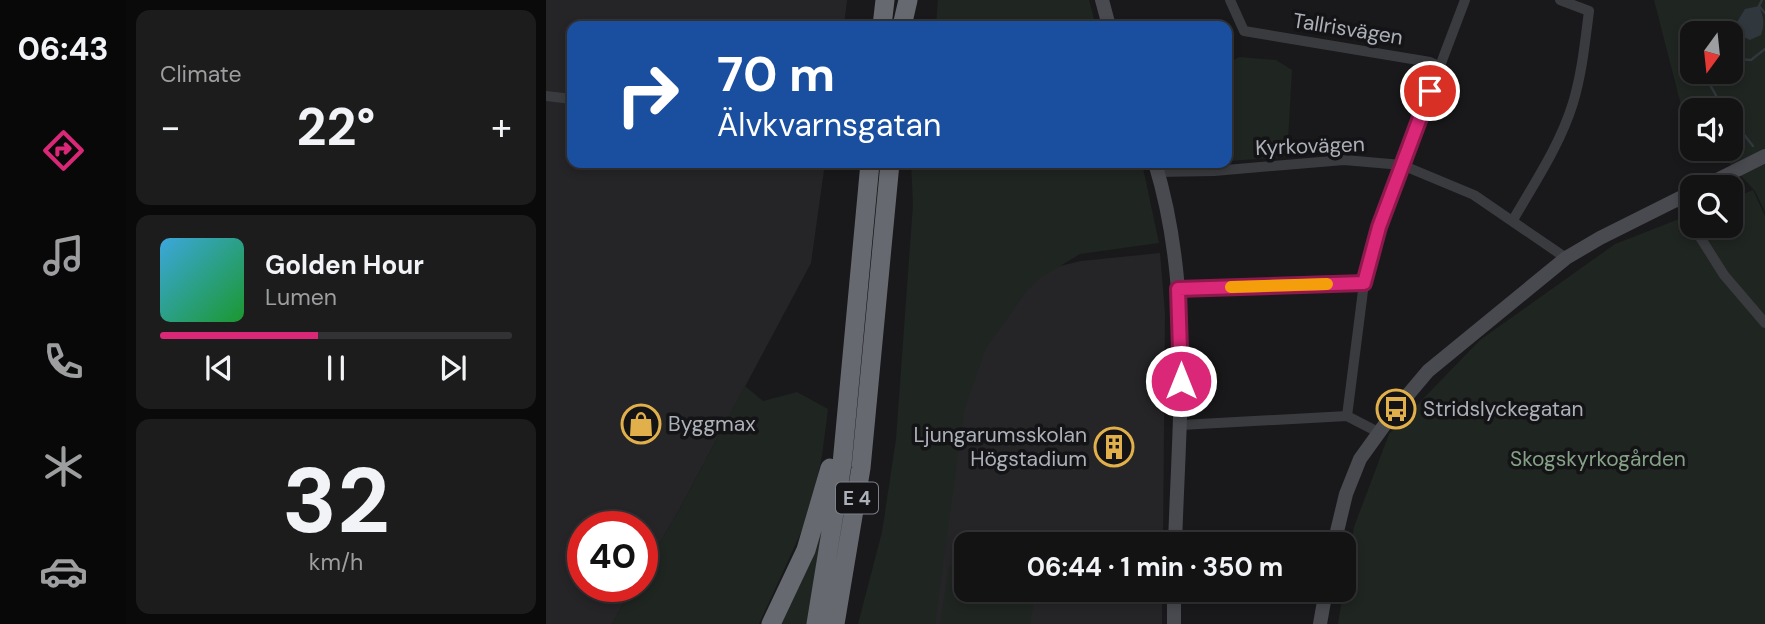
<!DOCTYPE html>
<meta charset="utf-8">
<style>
body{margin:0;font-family:"DM Sans",sans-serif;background:#1c1c1d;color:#f1f3f6;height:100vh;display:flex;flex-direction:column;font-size:26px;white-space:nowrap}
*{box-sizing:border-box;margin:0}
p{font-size:23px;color:#9d9ea0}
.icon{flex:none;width:38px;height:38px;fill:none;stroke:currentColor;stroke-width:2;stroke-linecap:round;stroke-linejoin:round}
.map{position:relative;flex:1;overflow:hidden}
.side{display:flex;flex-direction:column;gap:10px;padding:10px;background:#0a0a0b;width:420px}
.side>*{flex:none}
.hud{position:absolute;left:21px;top:21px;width:665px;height:147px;border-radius:14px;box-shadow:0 4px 10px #0003,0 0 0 2px #323234;background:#1a4fa0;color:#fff;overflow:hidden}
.needle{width:46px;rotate:195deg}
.fabs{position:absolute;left:1134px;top:21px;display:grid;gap:14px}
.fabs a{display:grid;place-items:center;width:63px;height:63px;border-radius:14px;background:#131314;box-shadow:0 4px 10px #0003,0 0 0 2px #323234;font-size:35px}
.speed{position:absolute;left:21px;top:511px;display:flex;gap:14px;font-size:35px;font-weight:700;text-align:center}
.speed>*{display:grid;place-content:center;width:91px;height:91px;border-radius:50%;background:#131314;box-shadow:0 4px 10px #0003,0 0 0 2px #323234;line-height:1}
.speed .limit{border:10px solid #d22;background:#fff;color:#111}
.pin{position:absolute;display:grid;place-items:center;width:60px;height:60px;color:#fff;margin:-30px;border:4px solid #fff;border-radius:50%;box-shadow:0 2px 7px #0007}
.me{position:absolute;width:77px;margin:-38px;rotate:0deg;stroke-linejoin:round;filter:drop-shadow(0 0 5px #0008)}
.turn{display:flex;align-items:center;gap:24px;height:147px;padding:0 35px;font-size:32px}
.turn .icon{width:91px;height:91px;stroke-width:2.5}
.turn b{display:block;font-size:49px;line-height:60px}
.big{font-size:52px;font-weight:700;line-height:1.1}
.side .widget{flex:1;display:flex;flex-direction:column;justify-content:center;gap:10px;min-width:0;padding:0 24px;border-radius:14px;background:#1c1c1d}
.side .dial{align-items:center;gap:0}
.dial b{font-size:91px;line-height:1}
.song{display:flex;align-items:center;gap:21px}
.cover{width:84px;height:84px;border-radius:10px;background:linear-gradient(135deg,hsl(200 70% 55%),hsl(130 70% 35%))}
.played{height:7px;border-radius:4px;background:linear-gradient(90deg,#db2777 45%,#323234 45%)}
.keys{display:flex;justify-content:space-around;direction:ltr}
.heat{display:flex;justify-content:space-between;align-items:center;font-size:38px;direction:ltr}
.trip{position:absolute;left:408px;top:532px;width:402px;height:70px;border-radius:14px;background:#131314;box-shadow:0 4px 10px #0003,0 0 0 2px #323234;font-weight:700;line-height:70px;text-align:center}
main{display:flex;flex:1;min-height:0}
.tab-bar{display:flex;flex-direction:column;width:126px;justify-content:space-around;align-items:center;background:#080808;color:#9d9ea0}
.tab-bar .icon{width:49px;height:49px}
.tab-bar .current{color:#db2777}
.tab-bar b{font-size:32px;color:#f1f3f6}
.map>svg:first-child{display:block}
.built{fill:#252528}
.green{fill:#1f2520;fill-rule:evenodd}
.water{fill:#30373d}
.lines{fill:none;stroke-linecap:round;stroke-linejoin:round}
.stream{stroke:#30373d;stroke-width:2.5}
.street{stroke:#3a3b3f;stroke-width:10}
.secondary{stroke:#484a4f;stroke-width:14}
.highway{stroke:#676970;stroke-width:19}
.route-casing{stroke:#8e194d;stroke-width:18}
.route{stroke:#db2777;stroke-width:12}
.slow{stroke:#f59e0b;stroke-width:12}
.labels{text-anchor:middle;stroke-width:7;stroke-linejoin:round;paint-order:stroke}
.shield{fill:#141416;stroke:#7e8188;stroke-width:2}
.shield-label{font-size:19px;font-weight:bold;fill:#acb0b9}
.street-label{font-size:21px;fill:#acb0b9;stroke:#141416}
.poi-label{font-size:21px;fill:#acb0b9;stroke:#141416;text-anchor:start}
.park-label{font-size:21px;fill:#85a287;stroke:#141416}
</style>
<main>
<nav class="tab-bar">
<b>06:43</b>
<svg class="icon current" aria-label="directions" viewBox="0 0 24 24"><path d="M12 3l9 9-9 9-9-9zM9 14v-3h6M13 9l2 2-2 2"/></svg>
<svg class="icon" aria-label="music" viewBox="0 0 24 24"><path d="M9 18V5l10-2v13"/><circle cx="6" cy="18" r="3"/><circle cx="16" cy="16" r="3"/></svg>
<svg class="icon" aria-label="phone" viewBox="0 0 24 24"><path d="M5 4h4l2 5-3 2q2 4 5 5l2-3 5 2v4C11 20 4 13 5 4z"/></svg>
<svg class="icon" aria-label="climate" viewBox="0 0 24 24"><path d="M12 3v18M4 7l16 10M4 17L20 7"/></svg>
<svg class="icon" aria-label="car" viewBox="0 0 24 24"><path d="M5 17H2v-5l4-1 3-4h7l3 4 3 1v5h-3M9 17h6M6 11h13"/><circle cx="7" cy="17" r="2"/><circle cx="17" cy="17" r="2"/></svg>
</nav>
<section class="side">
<div class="widget"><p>Climate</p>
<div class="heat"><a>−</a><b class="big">22°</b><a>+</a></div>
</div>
<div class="widget">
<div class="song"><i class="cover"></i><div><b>Golden Hour</b><p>Lumen</p></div></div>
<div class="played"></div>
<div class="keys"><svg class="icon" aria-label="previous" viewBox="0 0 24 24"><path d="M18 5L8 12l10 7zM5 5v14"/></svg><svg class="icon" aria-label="pause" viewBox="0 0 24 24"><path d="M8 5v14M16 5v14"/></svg><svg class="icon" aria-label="next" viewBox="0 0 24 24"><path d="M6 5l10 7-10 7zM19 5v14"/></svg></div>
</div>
<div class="widget dial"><b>32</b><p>km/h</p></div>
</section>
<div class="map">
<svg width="1219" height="624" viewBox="0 0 1219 624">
<rect width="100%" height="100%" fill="#19191b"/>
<!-- built -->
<path class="built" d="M 0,0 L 301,0 L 298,26 L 26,26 L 26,163 L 279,163 L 265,263 L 133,510 L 96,573 L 96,527 L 37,527 L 37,586 L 88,586 L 66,624 L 0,624 Z
M 614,253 L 619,313 L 617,544 L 420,544 L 420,590 L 616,590 L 616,624 L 388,624 L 417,409 L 439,348 L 481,289 L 493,278 L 510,267 L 535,261 Z"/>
<!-- green -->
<path class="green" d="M 392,0 L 543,0 L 550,26 L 390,26 Z
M 1108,0 L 1219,0 L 1219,212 L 1209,191 L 1170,149 L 1185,149 L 1185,110 L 1146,110 L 1146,123 L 1137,113 ZM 1146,33 L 1185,33 L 1185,72 L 1146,72 Z
M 693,57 L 730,60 L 746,70 L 741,157 L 683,161 L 681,153 L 681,64 Z
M 365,163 L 596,163 L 613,243 L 534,254 L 494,278 L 482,289 L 440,348 L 418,410 L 389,624 L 312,624 L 336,532 L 350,439 L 367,204 Z
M 1207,190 L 1219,216 L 1219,624 L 792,624 L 808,527 L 843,434 L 934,340 L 1069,244 L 1146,214 L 1146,226 L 1185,226 L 1185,199 Z
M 199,386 L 217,401 L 251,392 L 282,409 L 276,456 L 263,515 L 213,624 L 66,624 L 88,586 L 96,586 L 96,573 L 133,510 Z
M 279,513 L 261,624 L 231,624 Z
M 403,566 L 420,569 L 420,590 L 490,590 L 484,624 L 394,624 Z"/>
<!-- water -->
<path class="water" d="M 1213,6 C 1218,18 1219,23 1215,35 L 1204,40 L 1195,36 L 1191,22 L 1199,9 Z"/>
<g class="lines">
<!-- stream -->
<path class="stream" d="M 1216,0 L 1213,6 L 1219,13
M 1146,43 L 1140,55 L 1146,67
M 1185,55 L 1191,59 L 1205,60 L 1219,49
M 1151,72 L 1162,81 L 1178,110
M 1185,118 L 1207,146"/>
<!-- street -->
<path class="street" d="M 684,0 L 698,31 L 884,62 L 893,66
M 0,96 L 26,99
M 612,172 L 668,171 L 798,160 L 856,165 L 928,195 L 1020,258
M 1133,199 L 1146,225
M 967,220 C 989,182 1014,145 1027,103 C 1036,73 1039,42 1043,11 L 1014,0
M 1147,226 L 1178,275 L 1219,323
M 632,289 L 818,283
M 635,425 L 801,416
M 832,432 L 801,416 L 818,283 L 833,227 L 919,0"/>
<!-- secondary -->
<path class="secondary" d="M 556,0 L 563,26
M 609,163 C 647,287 633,417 629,544
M 1157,187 L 1219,156
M 788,544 L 800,494 L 814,459 L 850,409 L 882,371 L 1020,258 L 1054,238 L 1146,192
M 628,624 L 628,590
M 774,624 L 780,590"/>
<!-- highway -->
<path class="highway" d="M 336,26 L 339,0
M 356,26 L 362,0
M 225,624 L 260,550 L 284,468
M 270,624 L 296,464 L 324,163
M 289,624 L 315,468 L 344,163"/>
</g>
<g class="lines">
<defs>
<path id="route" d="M 635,381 L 632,289 L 818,283 L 833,227 L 884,91"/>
</defs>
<!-- route casing -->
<use href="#route" class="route-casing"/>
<!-- route -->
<use href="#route" class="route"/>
<!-- slow -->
<path class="slow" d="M 685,287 L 781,284"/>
</g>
<!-- icons -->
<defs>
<symbol id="bus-ring" viewBox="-11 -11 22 22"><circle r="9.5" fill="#141416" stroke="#e1b04b" stroke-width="1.5"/><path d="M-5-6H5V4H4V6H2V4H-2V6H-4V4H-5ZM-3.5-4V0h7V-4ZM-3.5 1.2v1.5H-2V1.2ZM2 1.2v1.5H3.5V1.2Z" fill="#e1b04b"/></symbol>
<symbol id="shop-ring" viewBox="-11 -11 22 22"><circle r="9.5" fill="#141416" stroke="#e1b04b" stroke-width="1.5"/><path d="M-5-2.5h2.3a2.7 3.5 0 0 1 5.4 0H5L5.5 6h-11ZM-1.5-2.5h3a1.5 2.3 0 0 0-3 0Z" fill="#e1b04b"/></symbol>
<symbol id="building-ring" viewBox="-11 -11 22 22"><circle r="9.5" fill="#141416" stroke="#e1b04b" stroke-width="1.5"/><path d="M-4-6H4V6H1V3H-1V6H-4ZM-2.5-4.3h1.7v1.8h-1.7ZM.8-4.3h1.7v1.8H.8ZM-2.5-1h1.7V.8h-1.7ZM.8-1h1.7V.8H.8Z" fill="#e1b04b"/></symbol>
</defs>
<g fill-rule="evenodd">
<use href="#bus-ring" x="828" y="387" width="44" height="44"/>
<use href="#shop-ring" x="73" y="402" width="44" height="44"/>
<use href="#building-ring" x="546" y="425" width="44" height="44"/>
</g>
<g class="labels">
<!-- shield labels -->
<rect class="shield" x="290" y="482.5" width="42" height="31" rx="5"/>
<g class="shield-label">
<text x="311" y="505">E 4</text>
</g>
<!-- street labels -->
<g class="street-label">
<text transform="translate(802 29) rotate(9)" y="7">Tallrisvägen</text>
<text transform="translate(764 146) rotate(-2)" y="7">Kyrkovägen</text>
</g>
<!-- poi labels -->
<g class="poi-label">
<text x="877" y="416">Stridslyckegatan</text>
<text x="122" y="431">Byggmax</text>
<text x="541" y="442" text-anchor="end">Ljungarumsskolan<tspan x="541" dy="24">Högstadium</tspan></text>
</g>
<!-- park labels -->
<g class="park-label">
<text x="1052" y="466">Skogskyrkogården</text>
</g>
</g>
</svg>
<div class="fabs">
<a><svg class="needle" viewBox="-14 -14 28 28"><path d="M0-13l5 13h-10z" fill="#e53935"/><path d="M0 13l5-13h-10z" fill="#9d9ea0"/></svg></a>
<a><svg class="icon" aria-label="sound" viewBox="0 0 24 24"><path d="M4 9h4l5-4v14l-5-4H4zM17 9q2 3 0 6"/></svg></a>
<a><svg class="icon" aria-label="search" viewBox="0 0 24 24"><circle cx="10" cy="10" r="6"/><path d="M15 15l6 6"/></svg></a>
</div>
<div class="speed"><div class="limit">40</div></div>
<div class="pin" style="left:884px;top:91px;background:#d93025"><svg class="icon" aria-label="arrive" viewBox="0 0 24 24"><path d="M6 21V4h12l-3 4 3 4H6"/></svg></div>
<svg class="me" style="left:635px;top:381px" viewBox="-20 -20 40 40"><circle r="17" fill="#db2777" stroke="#fff" stroke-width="3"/><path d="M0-11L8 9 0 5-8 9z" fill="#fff"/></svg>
<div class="trip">06:44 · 1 min · 350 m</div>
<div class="hud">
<div class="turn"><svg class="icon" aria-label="right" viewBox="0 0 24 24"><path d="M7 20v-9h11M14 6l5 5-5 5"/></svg><div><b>70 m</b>Älvkvarnsgatan</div></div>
</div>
</div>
</main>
